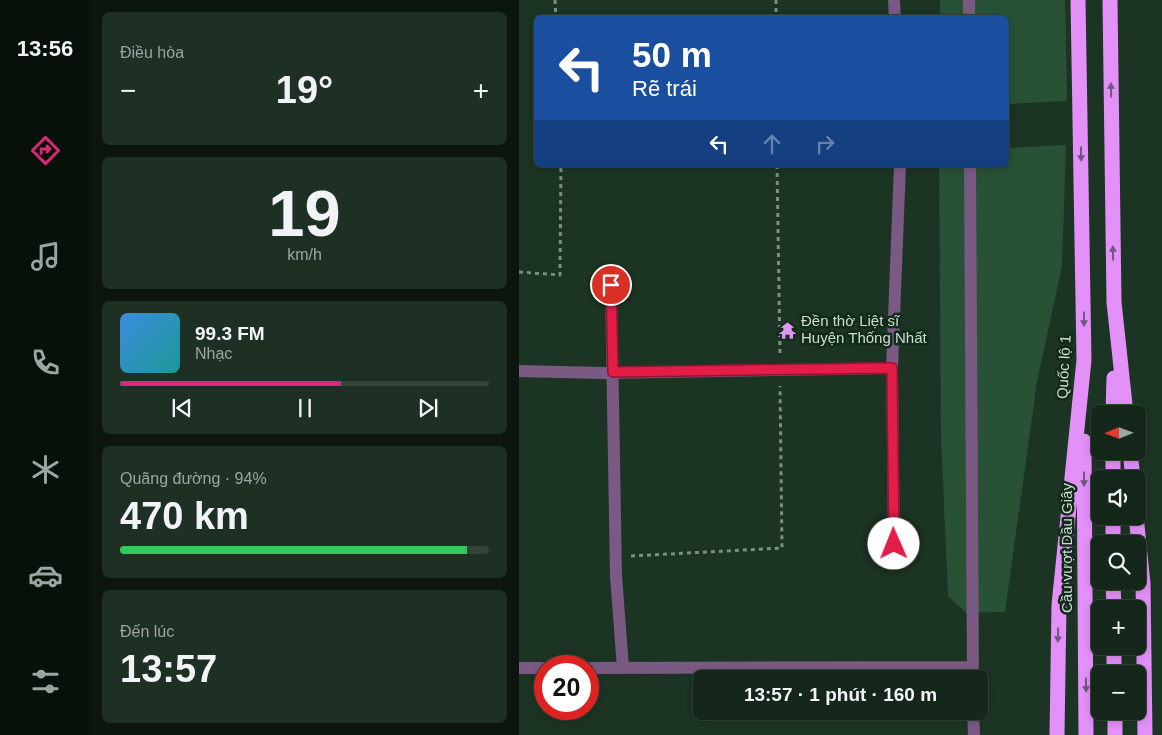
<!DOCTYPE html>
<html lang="vi">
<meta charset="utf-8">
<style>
body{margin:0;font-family:Helvetica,sans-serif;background:#1e2f23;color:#f1f3f6;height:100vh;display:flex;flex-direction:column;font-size:19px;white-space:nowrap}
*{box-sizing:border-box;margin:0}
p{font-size:16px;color:#9da5a2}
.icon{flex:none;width:28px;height:28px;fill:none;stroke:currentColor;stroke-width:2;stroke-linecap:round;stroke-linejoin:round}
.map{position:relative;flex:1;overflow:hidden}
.details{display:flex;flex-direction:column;gap:12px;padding:12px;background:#0c150e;width:429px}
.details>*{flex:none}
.banner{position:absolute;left:15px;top:15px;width:475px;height:152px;border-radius:8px;box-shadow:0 2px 8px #0003,0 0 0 1px #344439;background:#1a4fa0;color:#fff;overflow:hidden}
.needle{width:32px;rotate:269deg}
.tools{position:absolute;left:572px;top:405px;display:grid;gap:10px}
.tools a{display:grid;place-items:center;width:55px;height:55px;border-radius:8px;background:#15271a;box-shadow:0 2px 8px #0003,0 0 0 1px #344439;font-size:25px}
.speed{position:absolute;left:15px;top:655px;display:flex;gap:10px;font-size:25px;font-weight:700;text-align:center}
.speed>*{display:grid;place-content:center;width:65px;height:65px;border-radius:50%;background:#15271a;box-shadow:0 2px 8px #0003,0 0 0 1px #344439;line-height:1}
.speed .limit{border:8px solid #d22;background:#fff;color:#111}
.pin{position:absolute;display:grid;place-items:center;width:42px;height:42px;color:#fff;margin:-21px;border:2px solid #fff;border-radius:50%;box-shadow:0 1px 5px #0007}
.me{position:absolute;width:55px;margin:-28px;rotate:359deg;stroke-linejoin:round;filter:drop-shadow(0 0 4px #0008)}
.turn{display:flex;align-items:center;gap:18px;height:105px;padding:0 15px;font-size:22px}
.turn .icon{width:65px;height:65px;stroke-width:2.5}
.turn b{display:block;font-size:35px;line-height:42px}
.lanes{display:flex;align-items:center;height:48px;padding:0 15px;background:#0003;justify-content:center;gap:25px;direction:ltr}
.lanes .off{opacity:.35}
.big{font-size:38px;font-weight:700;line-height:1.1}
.details .widget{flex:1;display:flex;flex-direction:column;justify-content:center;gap:8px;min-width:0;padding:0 18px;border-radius:8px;background:#1e2f23}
.details .dial{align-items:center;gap:0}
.dial b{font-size:65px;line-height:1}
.song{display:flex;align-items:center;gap:15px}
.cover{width:60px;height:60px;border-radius:8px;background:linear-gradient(135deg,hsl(210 70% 55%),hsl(180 70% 35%))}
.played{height:5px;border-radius:2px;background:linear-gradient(90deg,#db2777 60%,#344439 60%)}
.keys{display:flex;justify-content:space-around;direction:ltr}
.heat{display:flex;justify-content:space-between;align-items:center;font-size:28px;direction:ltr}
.charge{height:8px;border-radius:4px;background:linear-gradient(90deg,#34c759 94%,#344439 0)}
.trip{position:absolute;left:174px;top:670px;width:295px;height:50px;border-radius:8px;background:#15271a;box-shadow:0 2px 8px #0003,0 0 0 1px #344439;font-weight:700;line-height:50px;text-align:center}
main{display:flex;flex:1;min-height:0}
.menu{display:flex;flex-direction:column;width:90px;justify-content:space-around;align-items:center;background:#08100a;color:#9da5a2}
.menu .icon{width:35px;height:35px}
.menu .selected{color:#db2777}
.menu b{font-size:22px;color:#f1f3f6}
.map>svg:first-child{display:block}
.green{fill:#285135}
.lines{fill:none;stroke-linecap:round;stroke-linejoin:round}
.path{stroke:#7c8f81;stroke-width:3;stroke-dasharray:4 4;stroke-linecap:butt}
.minor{stroke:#7a5983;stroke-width:12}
.highway{stroke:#e390f9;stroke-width:15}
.oneway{fill:#70587e}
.route-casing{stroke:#92132f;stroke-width:12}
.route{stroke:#e11d48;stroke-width:9}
.labels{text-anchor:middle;stroke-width:5;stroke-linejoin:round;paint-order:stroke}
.poi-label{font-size:15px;fill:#ceddd1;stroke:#122a1a;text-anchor:start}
.street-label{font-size:15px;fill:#ceddd1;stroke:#122a1a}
</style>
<main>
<nav class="menu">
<b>13:56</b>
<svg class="icon selected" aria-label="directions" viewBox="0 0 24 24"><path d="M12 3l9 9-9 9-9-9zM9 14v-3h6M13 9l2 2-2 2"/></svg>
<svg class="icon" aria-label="music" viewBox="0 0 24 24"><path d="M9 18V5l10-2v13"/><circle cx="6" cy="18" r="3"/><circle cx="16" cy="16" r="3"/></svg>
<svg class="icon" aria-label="phone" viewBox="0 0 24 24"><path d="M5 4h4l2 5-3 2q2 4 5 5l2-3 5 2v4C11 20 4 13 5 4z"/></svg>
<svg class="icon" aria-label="climate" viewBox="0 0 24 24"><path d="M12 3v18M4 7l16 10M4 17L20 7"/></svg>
<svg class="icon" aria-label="car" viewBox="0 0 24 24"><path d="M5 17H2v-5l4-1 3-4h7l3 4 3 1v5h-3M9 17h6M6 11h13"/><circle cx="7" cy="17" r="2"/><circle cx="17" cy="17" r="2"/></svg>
<svg class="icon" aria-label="filters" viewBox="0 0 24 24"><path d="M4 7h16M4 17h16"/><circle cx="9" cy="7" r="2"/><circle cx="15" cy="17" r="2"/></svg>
</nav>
<section class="details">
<div class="widget"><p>Điều hòa</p>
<div class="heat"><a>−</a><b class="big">19°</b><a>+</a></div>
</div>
<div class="widget dial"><b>19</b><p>km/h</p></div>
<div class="widget">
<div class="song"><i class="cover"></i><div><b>99.3 FM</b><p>Nhạc</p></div></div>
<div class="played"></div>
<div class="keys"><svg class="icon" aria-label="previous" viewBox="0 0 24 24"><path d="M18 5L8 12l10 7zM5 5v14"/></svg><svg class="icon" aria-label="pause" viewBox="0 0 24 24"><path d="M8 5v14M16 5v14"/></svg><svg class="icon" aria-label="next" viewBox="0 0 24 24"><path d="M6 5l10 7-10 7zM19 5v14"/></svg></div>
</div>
<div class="widget"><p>Quãng đường · 94%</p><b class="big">470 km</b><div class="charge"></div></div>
<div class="widget"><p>Đến lúc</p><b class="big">13:57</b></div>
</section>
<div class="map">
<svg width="644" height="735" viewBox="0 0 644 735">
<rect width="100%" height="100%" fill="#1c3423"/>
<!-- green -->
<path class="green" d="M 421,0 L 546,0 L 548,101 L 488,104 L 488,18 L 421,17 Z
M 547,145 L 543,266 L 518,382 L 486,612 L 447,613 L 429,596 L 422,436 L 420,165 L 488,165 L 488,148 Z"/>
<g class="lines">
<!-- path -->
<path class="path" d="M 36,0 L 37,18
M 257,0 L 257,18
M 258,165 L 261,355
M 0,272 L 41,275 L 42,165
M 112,556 L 263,548 L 261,386"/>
<!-- minor -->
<path class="minor" d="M 375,0 L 376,18
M 450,0 L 450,18
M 451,165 L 454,679
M 92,285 L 97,576 L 104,668
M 0,371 L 82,373 L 373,368
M 375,544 L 373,368 L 381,165
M 0,668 L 26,668
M 69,668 L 454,667
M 454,711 L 455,735"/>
<!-- highway -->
<path class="highway" d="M 591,0 L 595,302 L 607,414
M 594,414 L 595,378
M 565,441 L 567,735
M 611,451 L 614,479
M 594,479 L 594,451
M 594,516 L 594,544
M 617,516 L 624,583 L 626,735
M 594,581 L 595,609
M 595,646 L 595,674
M 596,711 L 596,735
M 538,735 L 540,605 L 565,360 L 559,0"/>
</g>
<!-- one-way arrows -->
<defs><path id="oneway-solid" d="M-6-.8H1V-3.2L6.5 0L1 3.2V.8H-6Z" transform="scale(1.25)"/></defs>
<g class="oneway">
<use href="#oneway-solid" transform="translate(592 90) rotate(-91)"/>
<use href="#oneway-solid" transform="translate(562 154) rotate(89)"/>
<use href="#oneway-solid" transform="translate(594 253) rotate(-91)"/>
<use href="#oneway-solid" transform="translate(565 319) rotate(90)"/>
<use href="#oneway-solid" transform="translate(565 479) rotate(90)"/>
<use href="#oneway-solid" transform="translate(539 635) rotate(92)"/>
<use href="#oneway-solid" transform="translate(567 685) rotate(89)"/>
</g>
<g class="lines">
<defs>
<path id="route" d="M 92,285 L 94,372 L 373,368 L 375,544"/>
</defs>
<!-- route casing -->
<use href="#route" class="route-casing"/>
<!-- route -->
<use href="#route" class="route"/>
</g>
<!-- icons -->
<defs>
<symbol id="temple-bare" viewBox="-9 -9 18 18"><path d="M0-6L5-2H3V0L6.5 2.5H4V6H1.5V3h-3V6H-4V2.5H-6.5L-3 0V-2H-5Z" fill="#df98f2" stroke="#122a1a" stroke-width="2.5" paint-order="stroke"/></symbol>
</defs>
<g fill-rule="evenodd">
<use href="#temple-bare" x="256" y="318" width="25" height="25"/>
</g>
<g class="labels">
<!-- poi labels -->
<g class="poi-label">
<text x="282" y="326">Đền thờ Liệt sĩ<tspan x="282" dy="17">Huyện Thống Nhất</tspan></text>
</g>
<!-- street labels -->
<g class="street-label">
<text transform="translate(545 367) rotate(-87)" y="5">Quốc lộ 1</text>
<text transform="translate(548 548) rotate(-90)" y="5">Cầu vượt Dầu Giây</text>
</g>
</g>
</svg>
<div class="tools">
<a><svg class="needle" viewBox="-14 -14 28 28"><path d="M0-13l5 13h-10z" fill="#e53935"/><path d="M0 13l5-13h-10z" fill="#9da5a2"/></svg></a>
<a><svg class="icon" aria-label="sound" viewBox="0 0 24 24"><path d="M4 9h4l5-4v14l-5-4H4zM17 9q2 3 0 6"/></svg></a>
<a><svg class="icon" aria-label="search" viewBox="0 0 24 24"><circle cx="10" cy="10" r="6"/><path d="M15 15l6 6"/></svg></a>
<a>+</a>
<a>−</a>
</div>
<div class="speed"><div class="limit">20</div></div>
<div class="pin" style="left:92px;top:285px;background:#d93025"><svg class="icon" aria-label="arrive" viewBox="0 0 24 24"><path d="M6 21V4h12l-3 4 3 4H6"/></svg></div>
<svg class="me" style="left:375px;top:544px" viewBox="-20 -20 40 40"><circle r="19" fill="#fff"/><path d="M0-13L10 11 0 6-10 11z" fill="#e11d48"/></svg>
<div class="trip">13:57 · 1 phút · 160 m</div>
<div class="banner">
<div class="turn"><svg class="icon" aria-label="left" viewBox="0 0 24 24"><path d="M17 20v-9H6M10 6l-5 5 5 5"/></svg><div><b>50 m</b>Rẽ trái</div></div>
<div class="lanes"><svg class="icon" aria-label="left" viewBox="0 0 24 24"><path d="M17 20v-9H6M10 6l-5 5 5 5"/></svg><svg class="icon off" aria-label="ahead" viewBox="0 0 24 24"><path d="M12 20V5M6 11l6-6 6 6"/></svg><svg class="icon off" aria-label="right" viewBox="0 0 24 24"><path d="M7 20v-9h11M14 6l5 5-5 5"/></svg></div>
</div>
</div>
</main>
